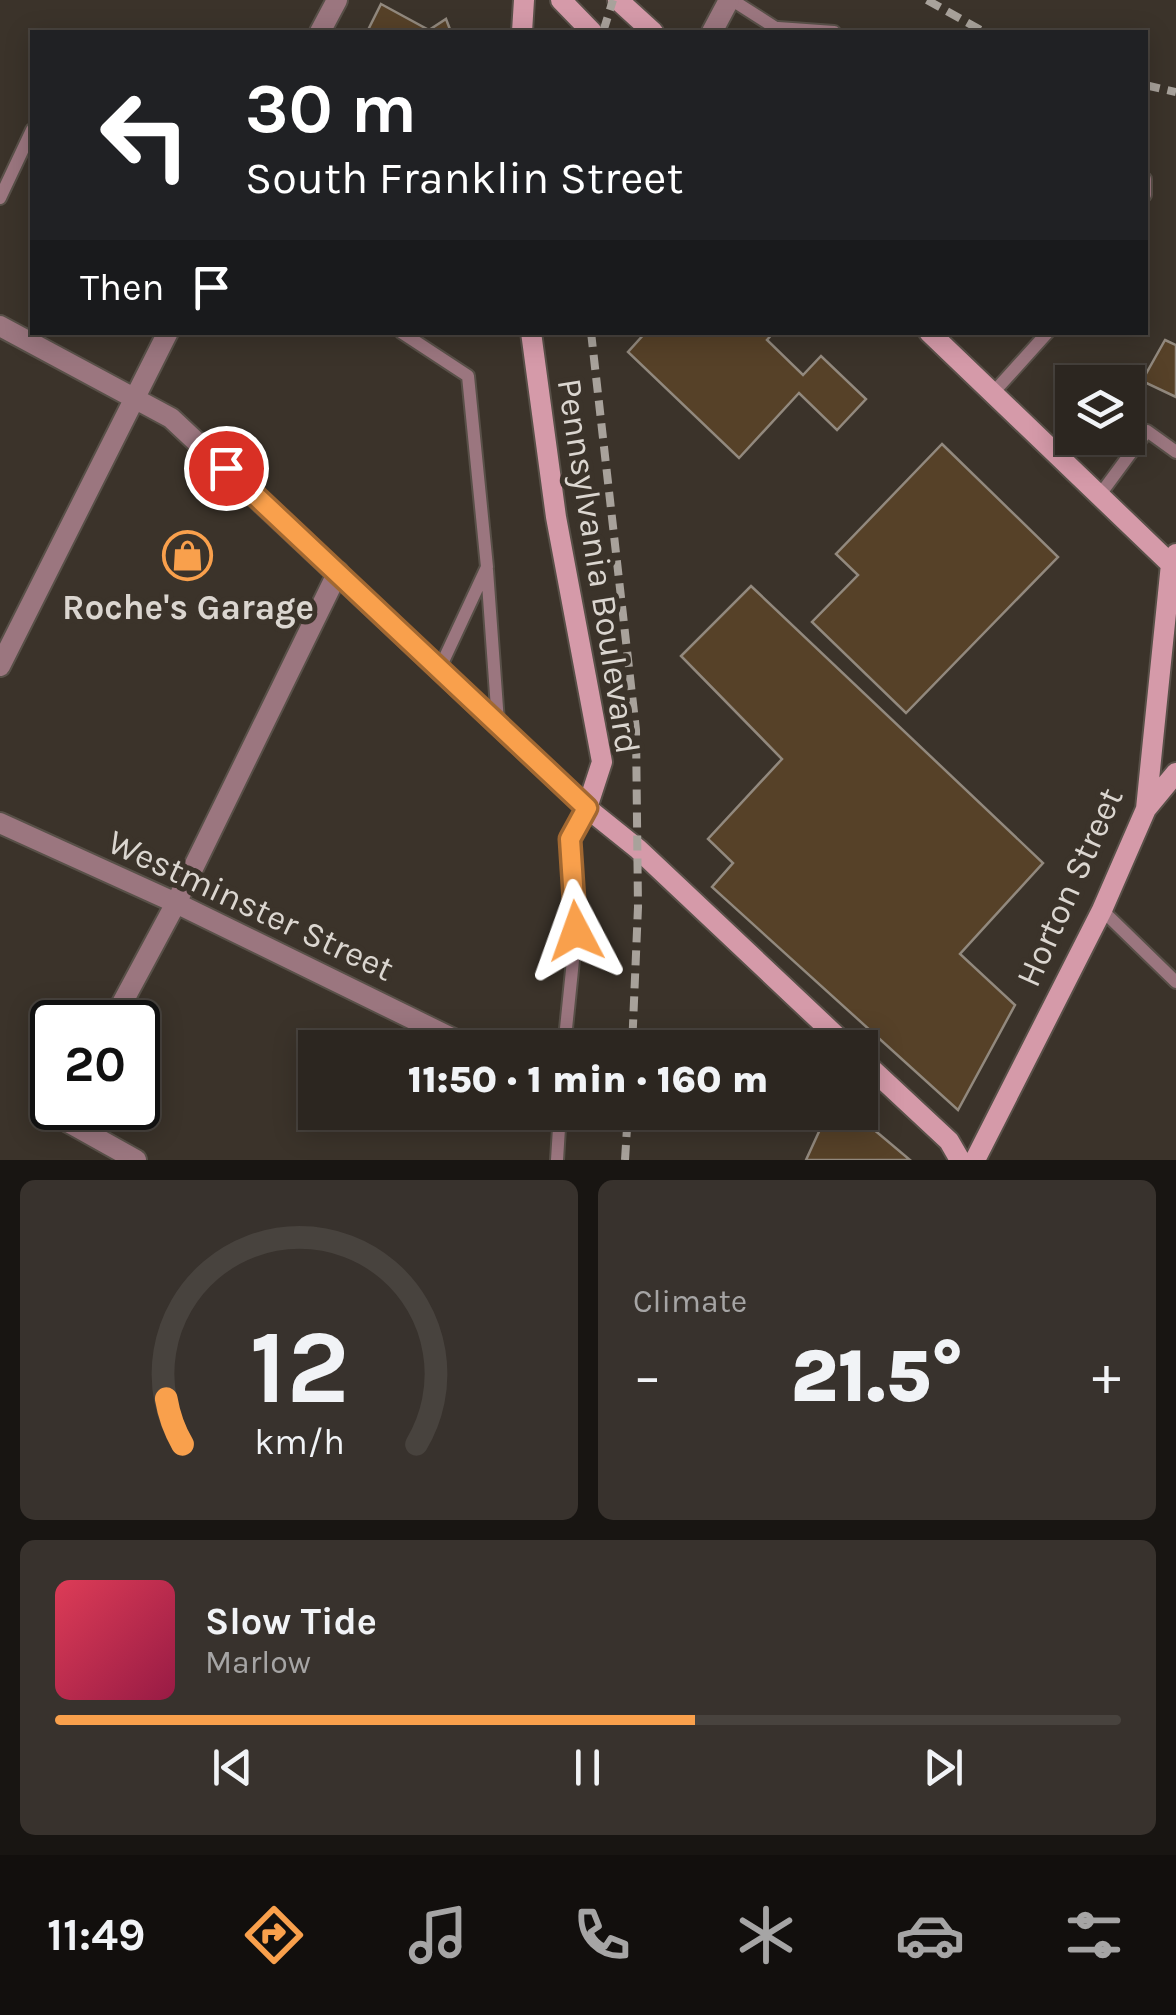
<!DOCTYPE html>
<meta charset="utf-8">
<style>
body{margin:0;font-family:Karla,sans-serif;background:#38322d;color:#f1f3f6;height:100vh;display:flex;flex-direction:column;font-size:38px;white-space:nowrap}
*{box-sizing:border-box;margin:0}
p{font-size:32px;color:#a6a5a5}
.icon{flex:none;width:55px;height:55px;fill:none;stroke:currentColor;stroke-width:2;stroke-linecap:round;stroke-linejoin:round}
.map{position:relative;height:1160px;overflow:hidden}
.details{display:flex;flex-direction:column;gap:20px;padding:20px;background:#181512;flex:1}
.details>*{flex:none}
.top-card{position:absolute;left:30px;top:30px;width:1118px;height:305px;border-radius:0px;box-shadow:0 5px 25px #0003,0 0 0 2px #48433e;background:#202124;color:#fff;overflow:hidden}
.fabs{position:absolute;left:1055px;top:365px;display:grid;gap:20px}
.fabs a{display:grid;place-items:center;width:90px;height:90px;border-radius:0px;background:#2c2620;box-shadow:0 5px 25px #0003,0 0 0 2px #48433e;font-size:50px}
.speed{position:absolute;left:30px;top:1000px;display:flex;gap:20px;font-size:50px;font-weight:700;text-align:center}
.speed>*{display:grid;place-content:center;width:130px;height:130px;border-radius:50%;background:#2c2620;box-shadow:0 5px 25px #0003,0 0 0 2px #48433e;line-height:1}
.speed .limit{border:5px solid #111;border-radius:15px;background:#fff;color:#111}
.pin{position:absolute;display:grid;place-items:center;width:85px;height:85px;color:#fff;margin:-42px;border:5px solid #fff;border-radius:50%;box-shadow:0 2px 10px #0007}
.me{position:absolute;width:110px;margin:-55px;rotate:356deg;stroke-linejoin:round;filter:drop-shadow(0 0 8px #0008)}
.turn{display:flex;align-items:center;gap:35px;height:210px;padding:0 50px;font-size:45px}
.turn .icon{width:130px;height:130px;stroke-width:2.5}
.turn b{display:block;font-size:70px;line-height:85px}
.then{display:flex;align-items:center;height:95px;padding:0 50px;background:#0003;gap:20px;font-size:38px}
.big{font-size:75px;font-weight:800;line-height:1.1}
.details .tile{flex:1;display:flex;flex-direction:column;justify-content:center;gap:15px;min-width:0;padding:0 35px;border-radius:15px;background:#38322d}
.details .dial{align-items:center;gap:0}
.dial svg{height:260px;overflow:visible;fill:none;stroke:#48433e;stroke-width:7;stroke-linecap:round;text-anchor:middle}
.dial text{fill:#f1f3f6;stroke:none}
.song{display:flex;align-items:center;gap:30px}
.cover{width:120px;height:120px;border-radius:15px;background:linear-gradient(135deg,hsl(350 70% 55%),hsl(340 70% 35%))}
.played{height:10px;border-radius:5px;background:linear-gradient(90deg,#f9a04c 60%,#48433e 60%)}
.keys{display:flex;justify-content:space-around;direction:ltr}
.heat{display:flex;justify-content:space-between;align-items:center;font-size:55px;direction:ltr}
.details .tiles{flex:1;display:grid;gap:20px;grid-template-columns:1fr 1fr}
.tile:last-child{grid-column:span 2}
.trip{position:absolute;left:298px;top:1030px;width:580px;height:100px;border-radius:0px;background:#2c2620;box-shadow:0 5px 25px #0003,0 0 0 2px #48433e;font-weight:800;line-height:100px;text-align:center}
.tabs{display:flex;height:160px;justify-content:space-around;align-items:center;background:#120f0d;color:#a6a5a5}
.tabs .icon{width:70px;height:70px}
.tabs .on{color:#f9a04c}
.tabs b{font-size:45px;color:#f1f3f6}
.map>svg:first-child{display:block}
.building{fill:#564128;stroke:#92897e;stroke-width:2.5}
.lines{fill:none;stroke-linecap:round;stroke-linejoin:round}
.lane-casing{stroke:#585048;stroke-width:16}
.street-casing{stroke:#585048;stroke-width:24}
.secondary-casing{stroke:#585048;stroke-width:24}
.lane{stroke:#9b767f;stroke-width:12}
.street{stroke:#9b767f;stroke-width:20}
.secondary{stroke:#d59aa9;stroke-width:20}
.rail{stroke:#a8a29b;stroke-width:8;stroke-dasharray:15 8;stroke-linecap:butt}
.route-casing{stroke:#a26831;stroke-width:25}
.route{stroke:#f9a04c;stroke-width:18}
.labels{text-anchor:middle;stroke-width:10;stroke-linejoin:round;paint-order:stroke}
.street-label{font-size:35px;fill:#dbd6d0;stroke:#3b332a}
.poi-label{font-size:35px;font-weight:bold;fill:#dbd6d0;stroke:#3b332a}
</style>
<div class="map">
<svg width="1176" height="1160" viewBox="0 0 1176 1160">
<rect width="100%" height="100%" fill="#3b332a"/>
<!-- building -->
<path class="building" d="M 381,4 L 429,30 L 446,19 L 451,32 L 367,32 Z
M 646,332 L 774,332 L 767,340 L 803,375 L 821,356 L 866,399 L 837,430 L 799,393 L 739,458 L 628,352 Z
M 1165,340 L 1176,345 L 1176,397 L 1142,381 Z
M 942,444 L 1058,557 L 906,713 L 812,622 L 858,575 L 836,554 Z
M 751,586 L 1043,863 L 960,954 L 1015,1005 L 958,1110 L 712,887 L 733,863 L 708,839 L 782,759 L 681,656 Z
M 828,1112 L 853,1112 L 910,1160 L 806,1160 Z"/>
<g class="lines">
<defs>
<path id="lane" d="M 732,0 L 782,32
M 778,28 L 834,32
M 1145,179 L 1145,195
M 0,198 L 32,130
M 401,332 L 468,376 L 487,567 L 439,670
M 992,394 L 1048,332
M 1099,496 L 1147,431 L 1176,452
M 487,570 L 498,722
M 1102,910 L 1176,982
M 564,1048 L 576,931 L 570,839 L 587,808
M 557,1160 L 560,1112"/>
<path id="street" d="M 320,32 L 337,0
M 712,32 L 729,0
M 0,326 L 171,418 L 587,808
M 0,666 L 168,332
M 0,823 L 176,903 L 472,1048
M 112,1022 L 176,903 L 338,572
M 71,1108 L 68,1122 L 136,1160"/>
<path id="secondary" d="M 561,0 L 592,32
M 618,0 L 653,32
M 522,32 L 524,0
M 531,332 L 556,517 L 602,762 L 587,808 L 638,849 L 849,1048
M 929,332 L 1176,569
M 1146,809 L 1176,773
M 860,1058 L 949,1141 L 960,1160
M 975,1160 L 1102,910 L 1146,809 L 1171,564 L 1176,554"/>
</defs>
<!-- lane casing -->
<use href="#lane" class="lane-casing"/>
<!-- street casing -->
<use href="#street" class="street-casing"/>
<!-- secondary casing -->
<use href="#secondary" class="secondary-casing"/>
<!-- lane -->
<use href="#lane" class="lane"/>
<!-- street -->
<use href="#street" class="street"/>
<!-- secondary -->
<use href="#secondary" class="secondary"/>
<!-- rail -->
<path class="rail" d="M 927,0 L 984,32
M 603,32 L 613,0
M 1145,85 L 1176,92
M 591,332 L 636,730 L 638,907 L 632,1048
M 625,1160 L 628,1112"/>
</g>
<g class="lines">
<defs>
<path id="route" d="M 226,468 L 587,808 L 570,839 L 576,931"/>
</defs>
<!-- route casing -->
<use href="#route" class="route-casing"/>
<!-- route -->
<use href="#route" class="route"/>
</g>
<!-- icons -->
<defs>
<symbol id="shop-ring" viewBox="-11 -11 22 22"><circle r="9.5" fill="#3b332a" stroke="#f9a04c" stroke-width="1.5"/><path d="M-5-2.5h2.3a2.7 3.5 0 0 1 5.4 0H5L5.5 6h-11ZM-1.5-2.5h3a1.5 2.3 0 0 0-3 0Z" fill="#f9a04c"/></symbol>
</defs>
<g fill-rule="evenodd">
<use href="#shop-ring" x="160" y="528" width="55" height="55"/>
</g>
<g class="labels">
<!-- street labels -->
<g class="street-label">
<text transform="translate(599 566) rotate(81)" y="12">Pennsylvania Boulevard</text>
<text transform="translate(1069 887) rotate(-66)" y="12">Horton Street</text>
<text transform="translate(251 905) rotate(25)" y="12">Westminster Street</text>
</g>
<!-- poi labels -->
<g class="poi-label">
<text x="188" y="619">Roche's Garage</text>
</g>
</g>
</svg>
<div class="fabs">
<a><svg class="icon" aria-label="layers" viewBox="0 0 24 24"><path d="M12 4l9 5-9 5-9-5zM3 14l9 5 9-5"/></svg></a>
</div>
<div class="speed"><div class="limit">20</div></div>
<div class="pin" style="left:226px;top:468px;background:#d93025"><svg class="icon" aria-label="arrive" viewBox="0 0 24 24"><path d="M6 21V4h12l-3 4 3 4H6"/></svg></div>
<svg class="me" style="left:576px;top:931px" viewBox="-20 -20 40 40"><path d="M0-17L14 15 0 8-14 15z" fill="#f9a04c" stroke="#fff" stroke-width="4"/></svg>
<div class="trip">11:50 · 1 min · 160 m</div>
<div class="top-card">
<div class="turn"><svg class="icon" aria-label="left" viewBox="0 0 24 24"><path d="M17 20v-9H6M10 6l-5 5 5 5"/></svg><div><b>30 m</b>South Franklin Street</div></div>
<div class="then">Then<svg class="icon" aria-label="arrive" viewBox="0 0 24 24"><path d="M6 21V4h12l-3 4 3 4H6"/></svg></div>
</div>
</div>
<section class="details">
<div class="tiles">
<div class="tile dial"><svg viewBox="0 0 100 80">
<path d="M14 69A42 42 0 1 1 86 69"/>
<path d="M14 69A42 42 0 0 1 9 55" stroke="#f9a04c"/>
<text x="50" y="56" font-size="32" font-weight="700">12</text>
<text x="50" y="72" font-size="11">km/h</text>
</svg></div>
<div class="tile"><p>Climate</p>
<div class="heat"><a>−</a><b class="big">21.5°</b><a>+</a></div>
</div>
<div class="tile">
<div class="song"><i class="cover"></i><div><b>Slow Tide</b><p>Marlow</p></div></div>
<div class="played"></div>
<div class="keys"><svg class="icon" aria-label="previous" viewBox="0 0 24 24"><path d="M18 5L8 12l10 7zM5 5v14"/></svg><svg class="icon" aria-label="pause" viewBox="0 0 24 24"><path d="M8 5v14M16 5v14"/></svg><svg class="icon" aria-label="next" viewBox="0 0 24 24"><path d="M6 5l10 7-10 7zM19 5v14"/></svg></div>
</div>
</div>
</section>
<nav class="tabs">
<b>11:49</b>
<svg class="icon on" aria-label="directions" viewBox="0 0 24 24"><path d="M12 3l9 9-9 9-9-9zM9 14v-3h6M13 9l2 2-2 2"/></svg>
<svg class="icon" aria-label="music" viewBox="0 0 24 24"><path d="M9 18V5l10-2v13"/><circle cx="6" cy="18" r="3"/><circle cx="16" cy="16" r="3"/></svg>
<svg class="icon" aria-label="phone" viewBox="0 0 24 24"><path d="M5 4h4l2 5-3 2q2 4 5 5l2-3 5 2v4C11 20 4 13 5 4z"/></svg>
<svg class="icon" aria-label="climate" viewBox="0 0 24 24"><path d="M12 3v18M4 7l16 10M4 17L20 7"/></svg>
<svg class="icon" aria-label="car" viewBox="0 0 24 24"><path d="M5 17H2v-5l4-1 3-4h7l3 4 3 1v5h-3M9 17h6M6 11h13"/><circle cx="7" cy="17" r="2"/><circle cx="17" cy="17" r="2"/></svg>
<svg class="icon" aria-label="filters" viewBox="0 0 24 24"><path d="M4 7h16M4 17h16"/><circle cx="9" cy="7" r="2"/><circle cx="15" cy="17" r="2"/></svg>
</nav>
